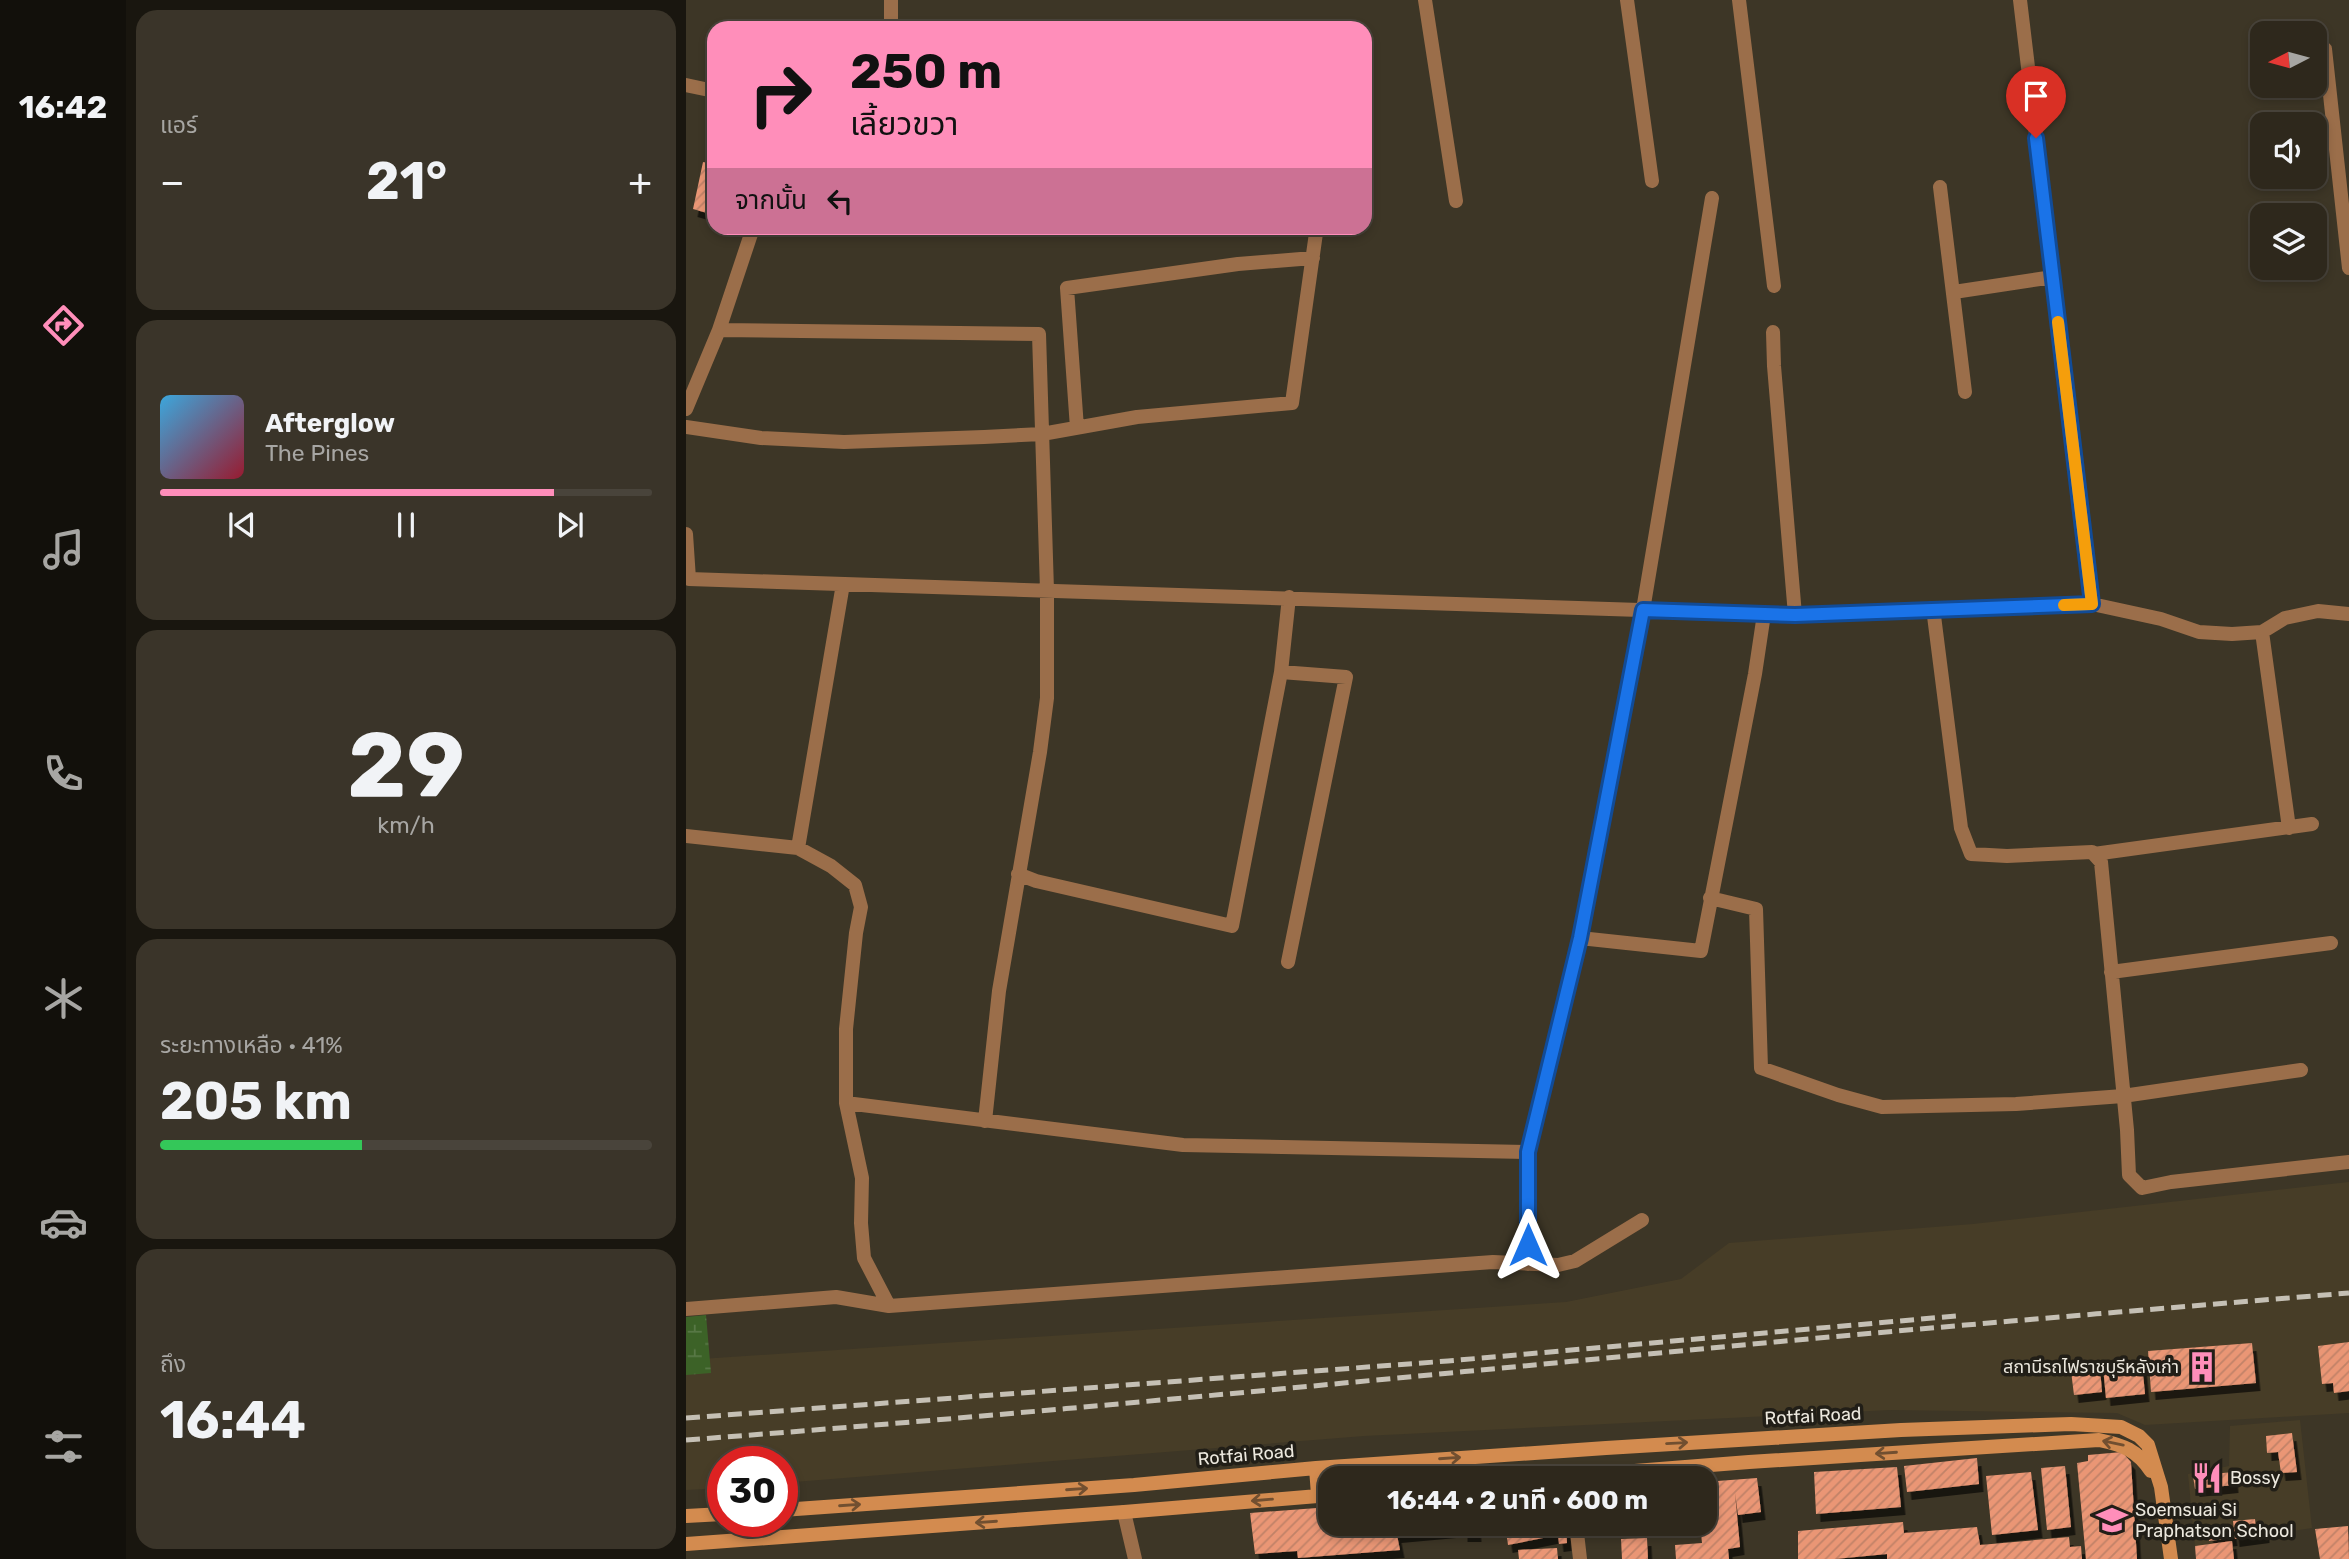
<!DOCTYPE html>
<html lang="th">
<meta charset="utf-8">
<style>
body{margin:0;font-family:Rubik,"Noto Sans Thai",sans-serif;background:#3a3429;color:#f1f3f6;height:100vh;display:flex;flex-direction:column;font-size:26px;white-space:nowrap}
*{box-sizing:border-box;margin:0}
p{font-size:23px;color:#a7a6a3}
.icon{flex:none;width:38px;height:38px;fill:none;stroke:currentColor;stroke-width:2;stroke-linecap:round;stroke-linejoin:round}
.map{position:relative;flex:1;overflow:hidden}
.side{display:flex;flex-direction:column;gap:10px;padding:10px;background:#19160f;width:560px}
.side>*{flex:none}
.banner{position:absolute;left:21px;top:21px;width:665px;height:214px;border-radius:21px;box-shadow:0 4px 10px #0003,0 0 0 2px #49443b;background:#ff8eba;color:#111;overflow:hidden}
.needle{width:46px;rotate:264deg}
.controls{position:absolute;left:1564px;top:21px;display:grid;gap:14px}
.controls a{display:grid;place-items:center;width:77px;height:77px;border-radius:14px;background:#2e281c;box-shadow:0 4px 10px #0003,0 0 0 2px #49443b;font-size:35px}
.speed{position:absolute;left:21px;top:1446px;display:flex;gap:14px;font-size:35px;font-weight:700;text-align:center}
.speed>*{display:grid;place-content:center;width:91px;height:91px;border-radius:50%;background:#2e281c;box-shadow:0 4px 10px #0003,0 0 0 2px #49443b;line-height:1}
.speed .limit{border:10px solid #d22;background:#fff;color:#111}
.pin{position:absolute;display:grid;place-items:center;width:60px;height:60px;color:#fff;margin:-72px -30px;border-radius:50% 50% 50% 0;rotate:-45deg;box-shadow:0 0 7px #0007}
.pin .icon{rotate:45deg}
.me{position:absolute;width:77px;margin:-38px;rotate:0deg;stroke-linejoin:round;filter:drop-shadow(0 0 5px #0008)}
.turn{display:flex;align-items:center;gap:24px;height:147px;padding:0 28px;font-size:32px}
.turn .icon{width:91px;height:91px;stroke-width:2.5}
.turn b{display:block;font-size:49px;line-height:60px}
.then{display:flex;align-items:center;height:66px;padding:0 28px;background:#0003;gap:14px;font-size:26px}
.big{font-size:52px;font-weight:700;line-height:1.1}
.side .card{flex:1;display:flex;flex-direction:column;justify-content:center;gap:10px;min-width:0;padding:0 24px;border-radius:21px;background:#3a3429}
.side .dial{align-items:center;gap:0}
.dial b{font-size:91px;line-height:1}
.song{display:flex;align-items:center;gap:21px}
.cover{width:84px;height:84px;border-radius:10px;background:linear-gradient(135deg,hsl(200 70% 55%),hsl(350 70% 35%))}
.played{height:7px;border-radius:4px;background:linear-gradient(90deg,#ff8eba 80%,#49443b 80%)}
.keys{display:flex;justify-content:space-around;direction:ltr}
.heat{display:flex;justify-content:space-between;align-items:center;font-size:38px;direction:ltr}
.charge{height:10px;border-radius:5px;background:linear-gradient(90deg,#34c759 41%,#49443b 0)}
.trip{position:absolute;left:632px;top:1466px;width:399px;height:70px;border-radius:21px;background:#2e281c;box-shadow:0 4px 10px #0003,0 0 0 2px #49443b;font-weight:700;line-height:70px;text-align:center}
main{display:flex;flex:1;min-height:0}
.tab-bar{display:flex;flex-direction:column;width:126px;justify-content:space-around;align-items:center;background:#12100b;color:#a7a6a3}
.tab-bar .icon{width:49px;height:49px}
.tab-bar .current{color:#ff8eba}
.tab-bar b{font-size:32px;color:#f1f3f6}
.map>svg:first-child{display:block}
.built{fill:#473d27}
.wetland{fill:url(#wetland-marsh)}
.building{fill:url(#building-hatch);filter:url(#shadow)}
.lines{fill:none;stroke-linecap:round;stroke-linejoin:round}
.street{stroke:#9b6e4a;stroke-width:14}
.secondary{stroke:#d38b4f;stroke-width:14}
.rail{stroke:#c5c0b5;stroke-width:5;stroke-dasharray:14 7;stroke-linecap:butt}
.oneway{stroke:#714f30}
.route-casing{stroke:#114b97;stroke-width:18}
.route{stroke:#1a73e8;stroke-width:12}
.slow{stroke:#f59e0b;stroke-width:12}
.labels{text-anchor:middle;stroke-width:7;stroke-linejoin:round;paint-order:stroke}
.poi-label{font-size:18px;fill:#ece8de;stroke:#211e17;text-anchor:start}
.street-label{font-size:18px;fill:#ece8de;stroke:#211e17}
</style>
<main>
<nav class="tab-bar">
<b>16:42</b>
<svg class="icon current" aria-label="directions" viewBox="0 0 24 24"><path d="M12 3l9 9-9 9-9-9zM9 14v-3h6M13 9l2 2-2 2"/></svg>
<svg class="icon" aria-label="music" viewBox="0 0 24 24"><path d="M9 18V5l10-2v13"/><circle cx="6" cy="18" r="3"/><circle cx="16" cy="16" r="3"/></svg>
<svg class="icon" aria-label="phone" viewBox="0 0 24 24"><path d="M5 4h4l2 5-3 2q2 4 5 5l2-3 5 2v4C11 20 4 13 5 4z"/></svg>
<svg class="icon" aria-label="climate" viewBox="0 0 24 24"><path d="M12 3v18M4 7l16 10M4 17L20 7"/></svg>
<svg class="icon" aria-label="car" viewBox="0 0 24 24"><path d="M5 17H2v-5l4-1 3-4h7l3 4 3 1v5h-3M9 17h6M6 11h13"/><circle cx="7" cy="17" r="2"/><circle cx="17" cy="17" r="2"/></svg>
<svg class="icon" aria-label="filters" viewBox="0 0 24 24"><path d="M4 7h16M4 17h16"/><circle cx="9" cy="7" r="2"/><circle cx="15" cy="17" r="2"/></svg>
</nav>
<section class="side">
<div class="card"><p>แอร์</p>
<div class="heat"><a>−</a><b class="big">21°</b><a>+</a></div>
</div>
<div class="card">
<div class="song"><i class="cover"></i><div><b>Afterglow</b><p>The Pines</p></div></div>
<div class="played"></div>
<div class="keys"><svg class="icon" aria-label="previous" viewBox="0 0 24 24"><path d="M18 5L8 12l10 7zM5 5v14"/></svg><svg class="icon" aria-label="pause" viewBox="0 0 24 24"><path d="M8 5v14M16 5v14"/></svg><svg class="icon" aria-label="next" viewBox="0 0 24 24"><path d="M6 5l10 7-10 7zM19 5v14"/></svg></div>
</div>
<div class="card dial"><b>29</b><p>km/h</p></div>
<div class="card"><p>ระยะทางเหลือ · 41%</p><b class="big">205 km</b><div class="charge"></div></div>
<div class="card"><p>ถึง</p><b class="big">16:44</b></div>
</section>
<div class="map">
<svg width="1663" height="1559" viewBox="0 0 1663 1559">
<defs>
<pattern id="wetland-marsh" width="20" height="14" patternUnits="userSpaceOnUse" patternTransform="scale(1.75)"><rect width="20" height="14" fill="#3c6227"/><path d="M1 5h8M5 5V1M11 12h8M15 12V8" fill="none" stroke="#587846"/></pattern>
<pattern id="building-hatch" width="6" height="6" patternUnits="userSpaceOnUse" patternTransform="scale(1.75)"><rect width="6" height="6" fill="#ea9674"/><path d="M-1 1l2-2M0 6l6-6M5 7l2-2" fill="none" stroke="#c18268"/></pattern>
<filter id="shadow"><feDropShadow dx="4.5" dy="8" stdDeviation="0" flood-color="#0009"/></filter>
</defs>
<rect width="100%" height="100%" fill="#3d3626"/>
<!-- built -->
<path class="built" d="M 1663,1182 L 1663,1413 L 1459,1425 L 1431,1413 L 1204,1410 L 678,1436 L 96,1483 L 96,1461 L 37,1461 L 37,1488 L 0,1490 L 0,1360 L 880,1302 L 995,1279 L 1043,1243 L 1287,1224 Z
M 1614,1420 L 1626,1528 L 1509,1546 L 1502,1474 L 1543,1466 L 1544,1426 Z"/>
<!-- wetland -->
<path class="wetland" d="M 20,1315 L 25,1373 L 0,1375 L 0,1317 Z"/>
<!-- building -->
<path class="building" d="M 17,162 L 28,164 L 28,215 L 7,209 Z
M 1663,1342 L 1663,1391 L 1648,1393 L 1647,1383 L 1636,1384 L 1632,1346 Z
M 1566,1343 L 1570,1383 L 1465,1392 L 1462,1351 Z
M 1456,1363 L 1459,1394 L 1420,1398 L 1417,1367 Z
M 1414,1368 L 1416,1392 L 1388,1395 L 1385,1371 Z
M 1606,1433 L 1611,1472 L 1595,1473 L 1592,1452 L 1581,1453 L 1580,1436 Z
M 1436,1452 L 1445,1462 L 1451,1559 L 1400,1559 L 1391,1463 L 1402,1461 L 1402,1455 Z
M 1291,1458 L 1293,1484 L 1221,1492 L 1218,1466 Z
M 1379,1466 L 1385,1527 L 1361,1530 L 1355,1468 Z
M 1211,1467 L 1215,1507 L 1130,1514 L 1128,1472 Z
M 1345,1472 L 1352,1530 L 1306,1535 L 1300,1476 Z
M 1547,1472 L 1548,1485 L 1509,1489 L 1507,1476 Z
M 1071,1478 L 1075,1512 L 1052,1515 L 1049,1493 L 1054,1547 L 1042,1549 L 1043,1559 L 990,1559 L 989,1545 L 1016,1543 L 1014,1524 L 1018,1524 L 1018,1482 Z
M 644,1507 L 644,1524 L 790,1524 L 791,1534 L 777,1534 L 777,1529 L 711,1535 L 714,1550 L 612,1558 L 611,1551 L 569,1554 L 564,1513 Z
M 1569,1519 L 1570,1528 L 1579,1526 L 1579,1535 L 1549,1539 L 1547,1521 Z
M 1217,1522 L 1218,1533 L 1291,1527 L 1294,1545 L 1383,1537 L 1384,1547 L 1395,1546 L 1396,1559 L 1201,1559 L 1201,1554 L 1149,1559 L 1112,1559 L 1112,1531 Z
M 819,1524 L 880,1524 L 881,1543 L 873,1544 L 872,1535 L 822,1545 Z
M 1542,1524 L 1543,1530 L 1546,1530 L 1547,1538 L 1523,1541 L 1522,1527 Z
M 1662,1526 L 1663,1559 L 1634,1559 L 1629,1529 Z
M 961,1538 L 962,1559 L 936,1559 L 935,1539 Z
M 1546,1541 L 1548,1559 L 1510,1559 L 1509,1546 Z
M 871,1548 L 872,1559 L 833,1559 L 832,1550 Z"/>
<g class="lines">
<!-- street -->
<path class="street" d="M 739,0 L 770,201
M 941,0 L 966,181
M 1053,0 L 1088,286
M 1334,0 L 1406,604
M 205,28 L 205,0
M 1639,49 L 1663,268
M 0,85 L 28,91
M 1254,187 L 1279,392
M 1268,292 L 1367,277
M 33,330 L 353,334 L 361,590 L 361,698 L 354,752 L 313,991 L 299,1121
M 1087,332 L 1088,366 L 1109,615
M 0,409 L 33,330 L 67,228
M 0,427 L 75,438 L 158,442 L 298,437 L 356,434 L 451,417 L 606,403 L 630,233
M 391,428 L 381,288 L 552,264 L 627,258
M 0,534 L 3,579 L 1109,615 L 1406,604 L 1475,619 L 1513,632 L 1546,634 L 1576,632 L 1599,618 L 1632,611 L 1663,614
M 1247,608 L 1275,828 L 1285,854 L 1321,856 L 1406,852 L 1415,862 L 1441,1130 L 1443,1175 L 1456,1188 L 1485,1182 L 1663,1162
M 1576,632 L 1603,828
M 595,672 L 660,677 L 602,962
M 0,836 L 112,848 L 145,866 L 169,885 L 175,907 L 170,933 L 160,1029 L 160,1103 L 176,1178 L 175,1223 L 178,1258 L 203,1306
M 112,848 L 157,584
M 1408,854 L 1626,824
M 332,874 L 350,881 L 546,926 L 595,672 L 603,597
M 1024,898 L 1070,909 L 1075,1068 L 1152,1095 L 1196,1107 L 1330,1104 L 1437,1096 L 1615,1070
M 894,938 L 1015,951 L 1069,674 L 1078,614
M 1425,972 L 1645,943
M 160,1103 L 497,1145 L 842,1152
M 842,1264 L 842,1152 L 894,938 L 957,610 L 1026,198
M 0,1309 L 150,1297 L 203,1306 L 807,1262 L 872,1265 L 889,1261 L 956,1220
M 438,1512 L 449,1559
M 890,1524 L 894,1559"/>
<!-- secondary -->
<path class="secondary" d="M 630,1468 L 632,1495
M 847,1479 L 1063,1462 L 1413,1440 C 1437,1445 1451,1450 1465,1471
M 96,1510 L 448,1485 L 630,1468 L 920,1448 L 1215,1430 L 1385,1424 L 1435,1427 L 1453,1436 L 1462,1445 L 1475,1487 L 1485,1559
M 0,1516 L 37,1514
M 0,1544 L 438,1512 L 644,1495"/>
<!-- rail -->
<path class="rail" d="M 0,1418 L 762,1361 L 1270,1316
M 0,1440 C 360,1413 719,1377 1078,1343 C 1273,1325 1468,1309 1663,1293"/>
</g>
<!-- one-way arrows -->
<defs><path id="oneway-shaft" d="M-6 0H5M1.5-3L5.5 0L1.5 3" fill="none" stroke-width="1.6" stroke-linecap="round" stroke-linejoin="round" transform="scale(1.75)"/></defs>
<g class="oneway">
<use href="#oneway-shaft" transform="translate(991 1443) rotate(-3)"/>
<use href="#oneway-shaft" transform="translate(1427 1443) rotate(-168)"/>
<use href="#oneway-shaft" transform="translate(1200 1453) rotate(176)"/>
<use href="#oneway-shaft" transform="translate(764 1458) rotate(-4)"/>
<use href="#oneway-shaft" transform="translate(391 1489) rotate(-4)"/>
<use href="#oneway-shaft" transform="translate(576 1500) rotate(175)"/>
<use href="#oneway-shaft" transform="translate(164 1505) rotate(-4)"/>
<use href="#oneway-shaft" transform="translate(300 1522) rotate(176)"/>
</g>
<g class="lines">
<defs>
<path id="route" d="M 842,1245 L 842,1152 L 894,938 L 957,610 L 1109,615 L 1406,604 L 1350,138"/>
</defs>
<!-- route casing -->
<use href="#route" class="route-casing"/>
<!-- route -->
<use href="#route" class="route"/>
<!-- slow -->
<path class="slow" d="M 1372,322 L 1406,604 L 1378,605"/>
</g>
<!-- icons -->
<defs>
<symbol id="building-bare" viewBox="-9 -9 18 18"><path d="M-4-6H4V6H1V3H-1V6H-4ZM-2.5-4.3h1.7v1.8h-1.7ZM.8-4.3h1.7v1.8H.8ZM-2.5-1h1.7V.8h-1.7ZM.8-1h1.7V.8H.8Z" fill="#ff8eba" stroke="#211e17" stroke-width="2.5" paint-order="stroke"/></symbol>
<symbol id="restaurant-bare" viewBox="-9 -9 18 18"><path d="M-5-6h1v4h1v-4h1v4h1v-4h1v5L-1.5 .5V6h-2V.5L-5-1ZM5-6V6H3V1.5H1.5Q1.5-4 5-6Z" fill="#ff8eba" stroke="#211e17" stroke-width="2.5" paint-order="stroke"/></symbol>
<symbol id="school-bare" viewBox="-9 -9 18 18"><path d="M0-5L7-2L0 1L-7-2ZM-4 1L0 2.5L4 1V4Q0 6-4 4Z" fill="#ff8eba" stroke="#211e17" stroke-width="2.5" paint-order="stroke"/></symbol>
</defs>
<g fill-rule="evenodd">
<use href="#building-bare" x="1494" y="1345" width="44" height="44"/>
<use href="#restaurant-bare" x="1499" y="1456" width="44" height="44"/>
<use href="#school-bare" x="1404" y="1498" width="44" height="44"/>
</g>
<g class="labels">
<!-- poi labels -->
<g class="poi-label">
<text x="1493" y="1373" text-anchor="end">สถานีรถไฟราชบุรีหลังเก่า</text>
<text x="1544" y="1484">Bossy</text>
<text x="1449" y="1516">Soemsuai Si<tspan x="1449" dy="21">Praphatson School</tspan></text>
</g>
<!-- street labels -->
<g class="street-label">
<text transform="translate(1127 1416) rotate(-3)" y="6">Rotfai Road</text>
<text transform="translate(560 1455) rotate(-5)" y="6">Rotfai Road</text>
</g>
</g>
</svg>
<div class="controls">
<a><svg class="needle" viewBox="-14 -14 28 28"><path d="M0-13l5 13h-10z" fill="#e53935"/><path d="M0 13l5-13h-10z" fill="#a7a6a3"/></svg></a>
<a><svg class="icon" aria-label="sound" viewBox="0 0 24 24"><path d="M4 9h4l5-4v14l-5-4H4zM17 9q2 3 0 6"/></svg></a>
<a><svg class="icon" aria-label="layers" viewBox="0 0 24 24"><path d="M12 4l9 5-9 5-9-5zM3 14l9 5 9-5"/></svg></a>
</div>
<div class="speed"><div class="limit">30</div></div>
<div class="pin" style="left:1350px;top:138px;background:#d93025"><svg class="icon" aria-label="arrive" viewBox="0 0 24 24"><path d="M6 21V4h12l-3 4 3 4H6"/></svg></div>
<svg class="me" style="left:842px;top:1245px" viewBox="-20 -20 40 40"><path d="M0-17L14 15 0 8-14 15z" fill="#1a73e8" stroke="#fff" stroke-width="4"/></svg>
<div class="trip">16:44 · 2 นาที · 600 m</div>
<div class="banner">
<div class="turn"><svg class="icon" aria-label="right" viewBox="0 0 24 24"><path d="M7 20v-9h11M14 6l5 5-5 5"/></svg><div><b>250 m</b>เลี้ยวขวา</div></div>
<div class="then">จากนั้น<svg class="icon" aria-label="left" viewBox="0 0 24 24"><path d="M17 20v-9H6M10 6l-5 5 5 5"/></svg></div>
</div>
</div>
</main>
